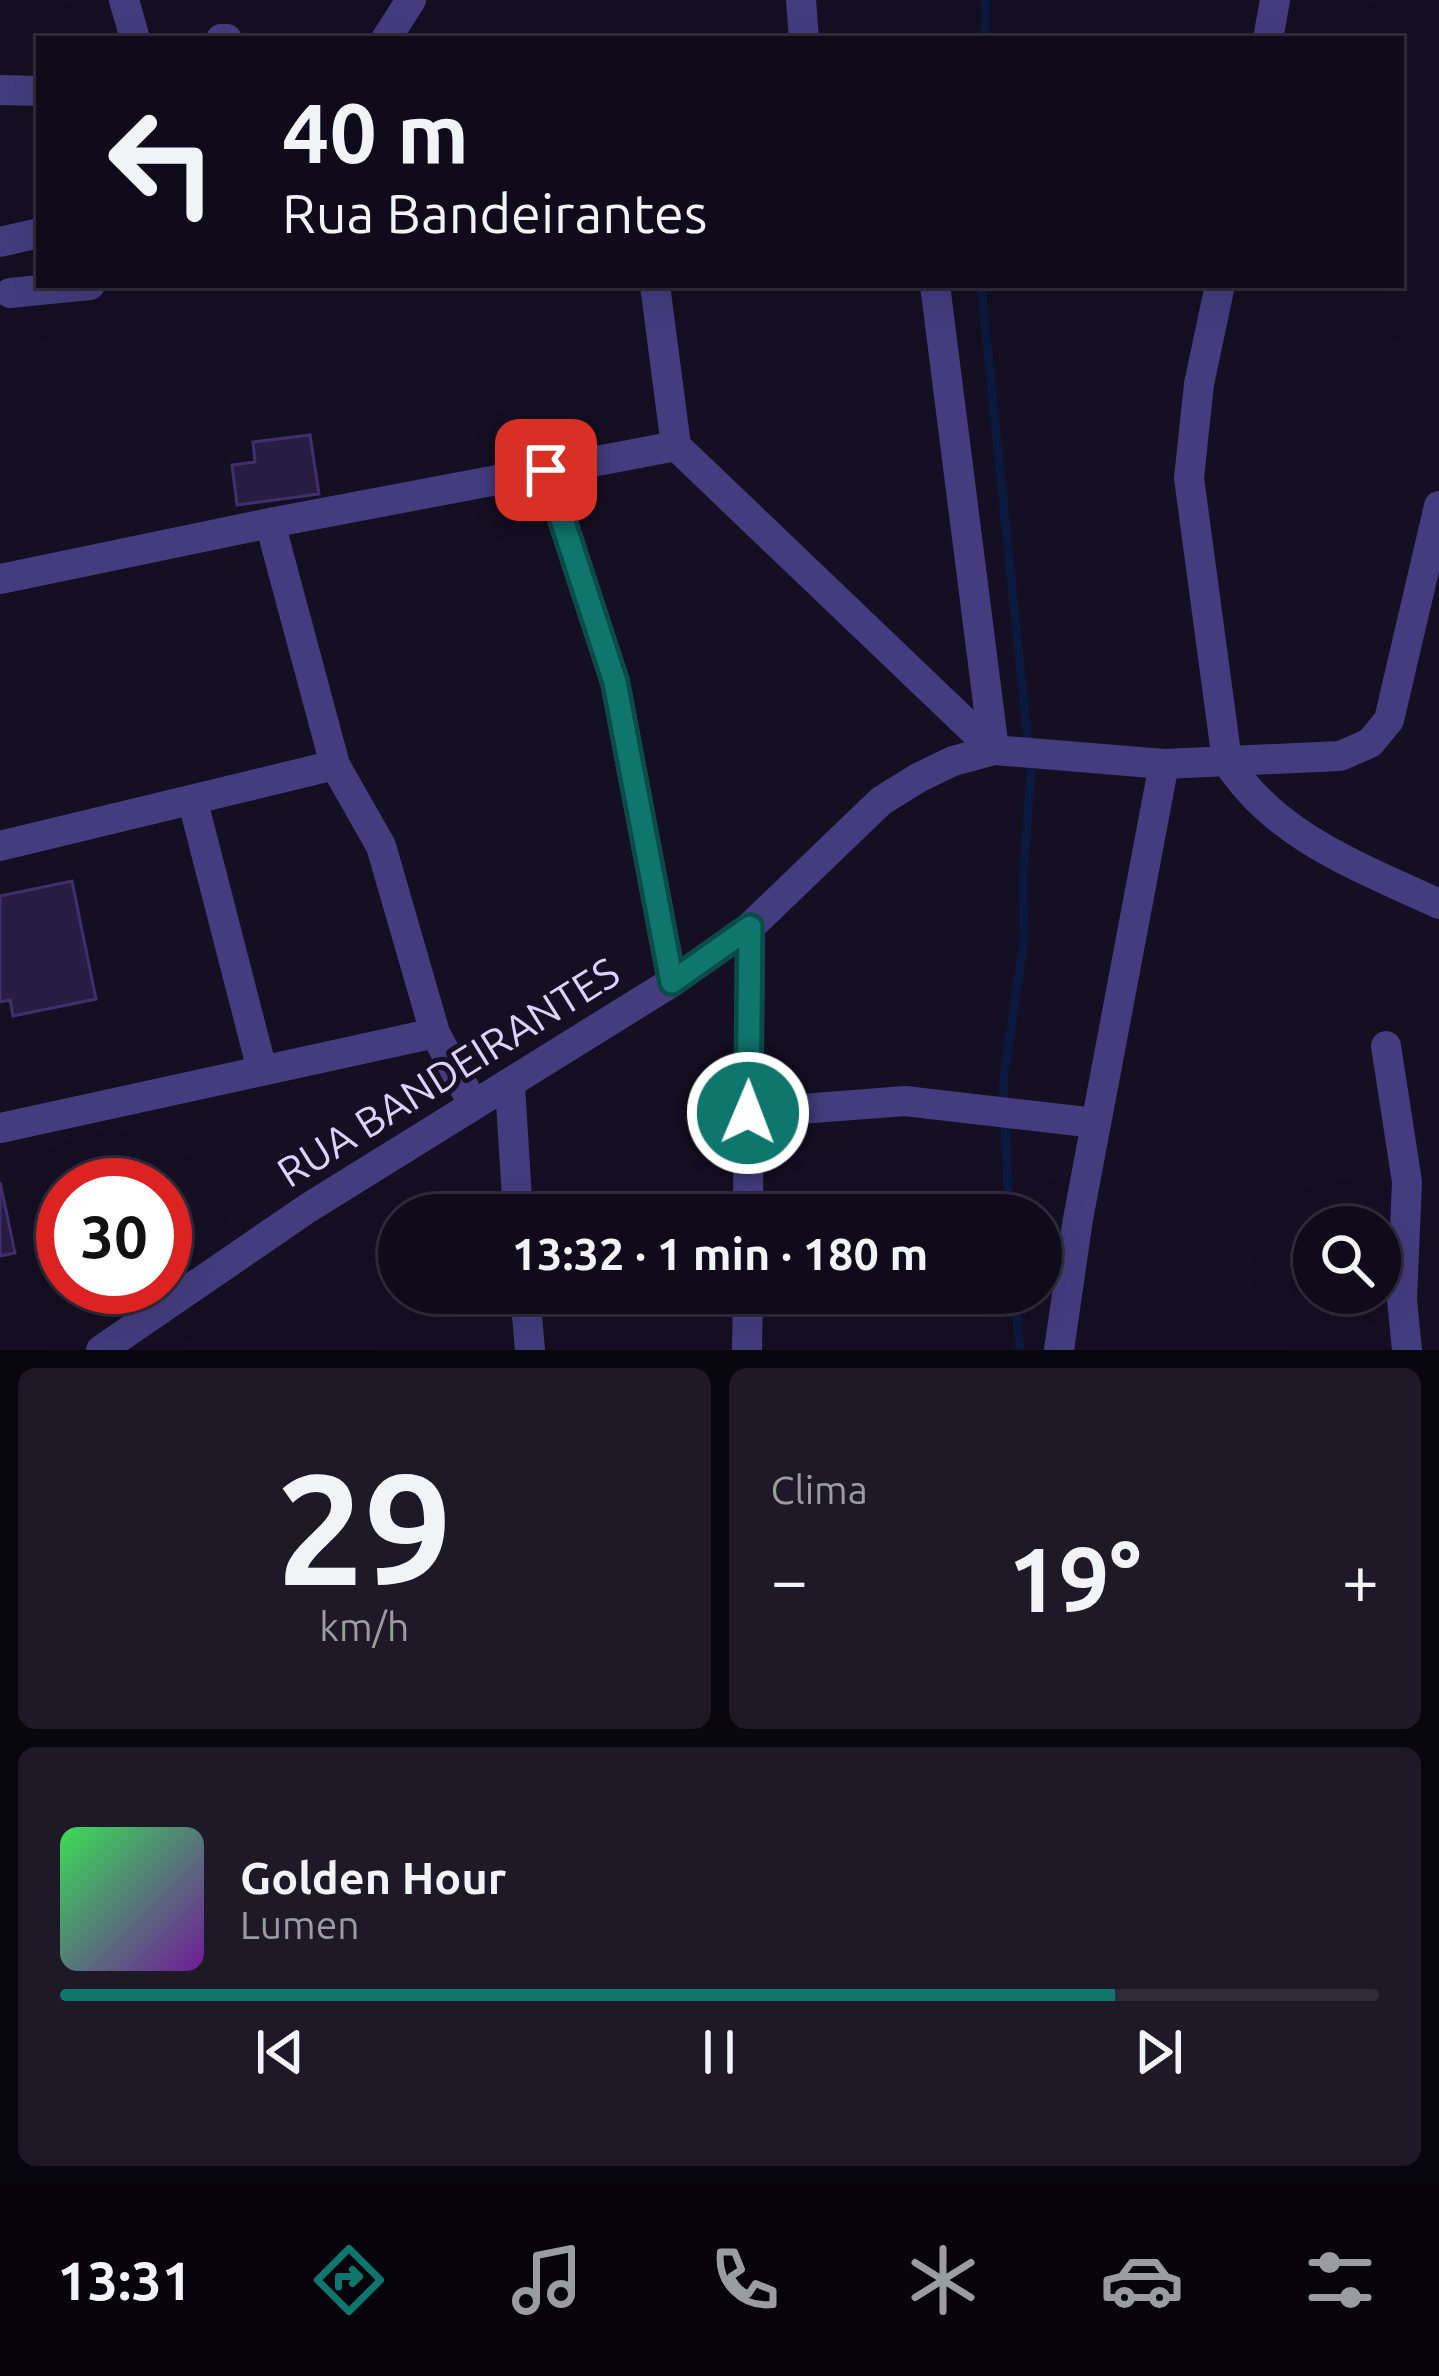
<!DOCTYPE html>
<html lang="pt">
<meta charset="utf-8">
<style>
body{margin:0;font-family:Ubuntu,sans-serif;background:#1d1927;color:#f1f3f6;height:100vh;display:flex;flex-direction:column;font-size:45px;white-space:nowrap}
*{box-sizing:border-box;margin:0}
p{font-size:39px;color:#9b9ba2}
.icon{flex:none;width:66px;height:66px;fill:none;stroke:currentColor;stroke-width:2;stroke-linecap:round;stroke-linejoin:round}
.map{position:relative;height:1350px;overflow:hidden}
.drawer{display:flex;flex-direction:column;gap:18px;padding:18px;background:#08060e;flex:1}
.drawer>*{flex:none}
.banner{position:absolute;left:36px;top:36px;width:1368px;height:252px;border-radius:0px;box-shadow:0 12px 48px #0002,0 0 0 3px #2f2b39;background:#0f0b1a;color:#f1f3f6;overflow:hidden}
.controls{position:absolute;left:1293px;top:1206px;display:grid;gap:24px}
.controls a{display:grid;place-items:center;width:108px;height:108px;border-radius:50%;background:#0f0b1a;box-shadow:0 12px 48px #0002,0 0 0 3px #2f2b39;font-size:60px}
.speed{position:absolute;left:36px;top:1158px;display:flex;gap:24px;font-size:60px;font-weight:700;text-align:center}
.speed>*{display:grid;place-content:center;width:156px;height:156px;border-radius:50%;background:#0f0b1a;box-shadow:0 12px 48px #0002,0 0 0 3px #2f2b39;line-height:1}
.speed .limit{border:18px solid #d22;background:#fff;color:#111}
.pin{position:absolute;display:grid;place-items:center;width:102px;height:102px;color:#fff;margin:-51px;border-radius:24px;box-shadow:0 6px 18px #0006}
.me{position:absolute;width:132px;margin:-66px;rotate:1deg;stroke-linejoin:round;filter:drop-shadow(0 0 9px #0008)}
.turn{display:flex;align-items:center;gap:42px;height:252px;padding:0 48px;font-size:54px}
.turn .icon{width:156px;height:156px;stroke-width:2.5}
.turn b{display:block;font-size:84px;line-height:102px}
.big{font-size:90px;font-weight:700;line-height:1.1}
.drawer .tile{flex:1;display:flex;flex-direction:column;justify-content:center;gap:18px;min-width:0;padding:0 42px;border-radius:18px;background:#1d1927}
.drawer .dial{align-items:center;gap:0}
.dial b{font-size:156px;line-height:1}
.song{display:flex;align-items:center;gap:36px}
.cover{width:144px;height:144px;border-radius:18px;background:linear-gradient(135deg,hsl(130 70% 55%),hsl(280 70% 35%))}
.played{height:12px;border-radius:6px;background:linear-gradient(90deg,#0f766e 80%,#2f2b39 80%)}
.keys{display:flex;justify-content:space-around;direction:ltr}
.heat{display:flex;justify-content:space-between;align-items:center;font-size:66px;direction:ltr}
.drawer .tiles{flex:1;display:grid;gap:18px;grid-template-columns:1fr 1fr}
.tile:last-child{grid-column:span 2}
.trip{position:absolute;left:378px;top:1194px;width:684px;height:120px;border-radius:60px;background:#0f0b1a;box-shadow:0 12px 48px #0002,0 0 0 3px #2f2b39;font-weight:700;line-height:120px;text-align:center}
.tabs{display:flex;height:192px;justify-content:space-around;align-items:center;background:#06040a;color:#9b9ba2}
.tabs .icon{width:84px;height:84px}
.tabs .active{color:#0f766e}
.tabs b{font-size:54px;color:#f1f3f6}
.map>svg:first-child{display:block}
.lines{fill:none;stroke-linecap:round;stroke-linejoin:round}
.stream{stroke:#0c193e;stroke-width:9}
.building{fill:#271c42;stroke:#412f6d;stroke-width:3}
.minor{stroke:#453c7f;stroke-width:30}
.route-casing{stroke:#0a4d48;stroke-width:30}
.route{stroke:#0f766e;stroke-width:21}
.labels{text-anchor:middle;stroke-width:10;stroke-linejoin:round;paint-order:stroke}
.street-label{font-size:42px;fill:#dbd2fd;stroke:#140f22}
</style>
<div class="map">
<svg width="1439" height="1350" viewBox="0 0 1439 1350">
<rect width="100%" height="100%" fill="#140f22"/>
<g class="lines">
<!-- stream -->
<path class="stream" d="M 985,39 L 986,0
M 981,285 L 1031,772 L 1023,879 L 1024,940 L 1003,1082 L 1009,1215
M 1015,1293 L 1020,1350"/>
</g>
<!-- building -->
<path class="building" d="M 310,435 L 319,494 L 237,505 L 232,465 L 255,462 L 253,442 Z
M 72,881 L 96,999 L 13,1016 L 10,1000 L 0,1002 L 0,896 Z
M 0,1182 L 15,1253 L 0,1256 Z"/>
<g class="lines">
<!-- minor -->
<path class="minor" d="M 124,0 L 135,39
M 801,0 L 804,39
M 221,39 L 227,39
M 386,39 L 411,0
M 1268,39 L 1275,0
M 0,90 L 39,91
M 0,242 L 39,233
M 655,285 L 676,446
M 935,285 L 994,750
M 1220,285 L 1199,384 L 1189,478 L 1227,761 C 1275,837 1360,867 1439,904
M 10,293 L 90,285
M 676,446 L 994,750
M 546,470 L 615,682 L 672,982
M 270,523 L 335,765 L 381,846 L 435,1033 L 473,1104
M 0,579 L 270,523 L 676,446
M 193,802 L 262,1070
M 0,846 L 335,765
M 1386,1046 L 1407,1182 L 1402,1300 L 1407,1350
M 510,1086 L 518,1215
M 749,1113 L 905,1101 L 1095,1123
M 0,1128 L 435,1033
M 748,1215 L 750,927
M 525,1293 L 530,1350
M 101,1350 L 308,1208 L 672,982 L 750,927 L 881,801 L 918,778 L 953,761 L 994,750 L 1164,764 L 1340,756 L 1370,743 L 1389,720 L 1439,506
M 747,1350 L 748,1293
M 1059,1350 L 1078,1219 L 1164,764"/>
</g>
<g class="lines">
<defs>
<path id="route" d="M 546,470 L 615,682 L 672,982 L 750,927 L 748,1113"/>
</defs>
<!-- route casing -->
<use href="#route" class="route-casing"/>
<!-- route -->
<use href="#route" class="route"/>
</g>
<g class="labels">
<!-- street labels -->
<g class="street-label">
<text transform="translate(448 1072) rotate(-32)" y="15">RUA BANDEIRANTES</text>
</g>
</g>
</svg>
<div class="controls">
<a><svg class="icon" aria-label="search" viewBox="0 0 24 24"><circle cx="10" cy="10" r="6"/><path d="M15 15l6 6"/></svg></a>
</div>
<div class="speed"><div class="limit">30</div></div>
<div class="pin" style="left:546px;top:470px;background:#d93025"><svg class="icon" aria-label="arrive" viewBox="0 0 24 24"><path d="M6 21V4h12l-3 4 3 4H6"/></svg></div>
<svg class="me" style="left:748px;top:1113px" viewBox="-20 -20 40 40"><circle r="17" fill="#0f766e" stroke="#fff" stroke-width="3"/><path d="M0-11L8 9 0 5-8 9z" fill="#fff"/></svg>
<div class="trip">13:32 · 1 min · 180 m</div>
<div class="banner">
<div class="turn"><svg class="icon" aria-label="left" viewBox="0 0 24 24"><path d="M17 20v-9H6M10 6l-5 5 5 5"/></svg><div><b>40 m</b>Rua Bandeirantes</div></div>
</div>
</div>
<section class="drawer">
<div class="tiles">
<div class="tile dial"><b>29</b><p>km/h</p></div>
<div class="tile"><p>Clima</p>
<div class="heat"><a>−</a><b class="big">19°</b><a>+</a></div>
</div>
<div class="tile">
<div class="song"><i class="cover"></i><div><b>Golden Hour</b><p>Lumen</p></div></div>
<div class="played"></div>
<div class="keys"><svg class="icon" aria-label="previous" viewBox="0 0 24 24"><path d="M18 5L8 12l10 7zM5 5v14"/></svg><svg class="icon" aria-label="pause" viewBox="0 0 24 24"><path d="M8 5v14M16 5v14"/></svg><svg class="icon" aria-label="next" viewBox="0 0 24 24"><path d="M6 5l10 7-10 7zM19 5v14"/></svg></div>
</div>
</div>
</section>
<nav class="tabs">
<b>13:31</b>
<svg class="icon active" aria-label="directions" viewBox="0 0 24 24"><path d="M12 3l9 9-9 9-9-9zM9 14v-3h6M13 9l2 2-2 2"/></svg>
<svg class="icon" aria-label="music" viewBox="0 0 24 24"><path d="M9 18V5l10-2v13"/><circle cx="6" cy="18" r="3"/><circle cx="16" cy="16" r="3"/></svg>
<svg class="icon" aria-label="phone" viewBox="0 0 24 24"><path d="M5 4h4l2 5-3 2q2 4 5 5l2-3 5 2v4C11 20 4 13 5 4z"/></svg>
<svg class="icon" aria-label="climate" viewBox="0 0 24 24"><path d="M12 3v18M4 7l16 10M4 17L20 7"/></svg>
<svg class="icon" aria-label="car" viewBox="0 0 24 24"><path d="M5 17H2v-5l4-1 3-4h7l3 4 3 1v5h-3M9 17h6M6 11h13"/><circle cx="7" cy="17" r="2"/><circle cx="17" cy="17" r="2"/></svg>
<svg class="icon" aria-label="filters" viewBox="0 0 24 24"><path d="M4 7h16M4 17h16"/><circle cx="9" cy="7" r="2"/><circle cx="15" cy="17" r="2"/></svg>
</nav>
